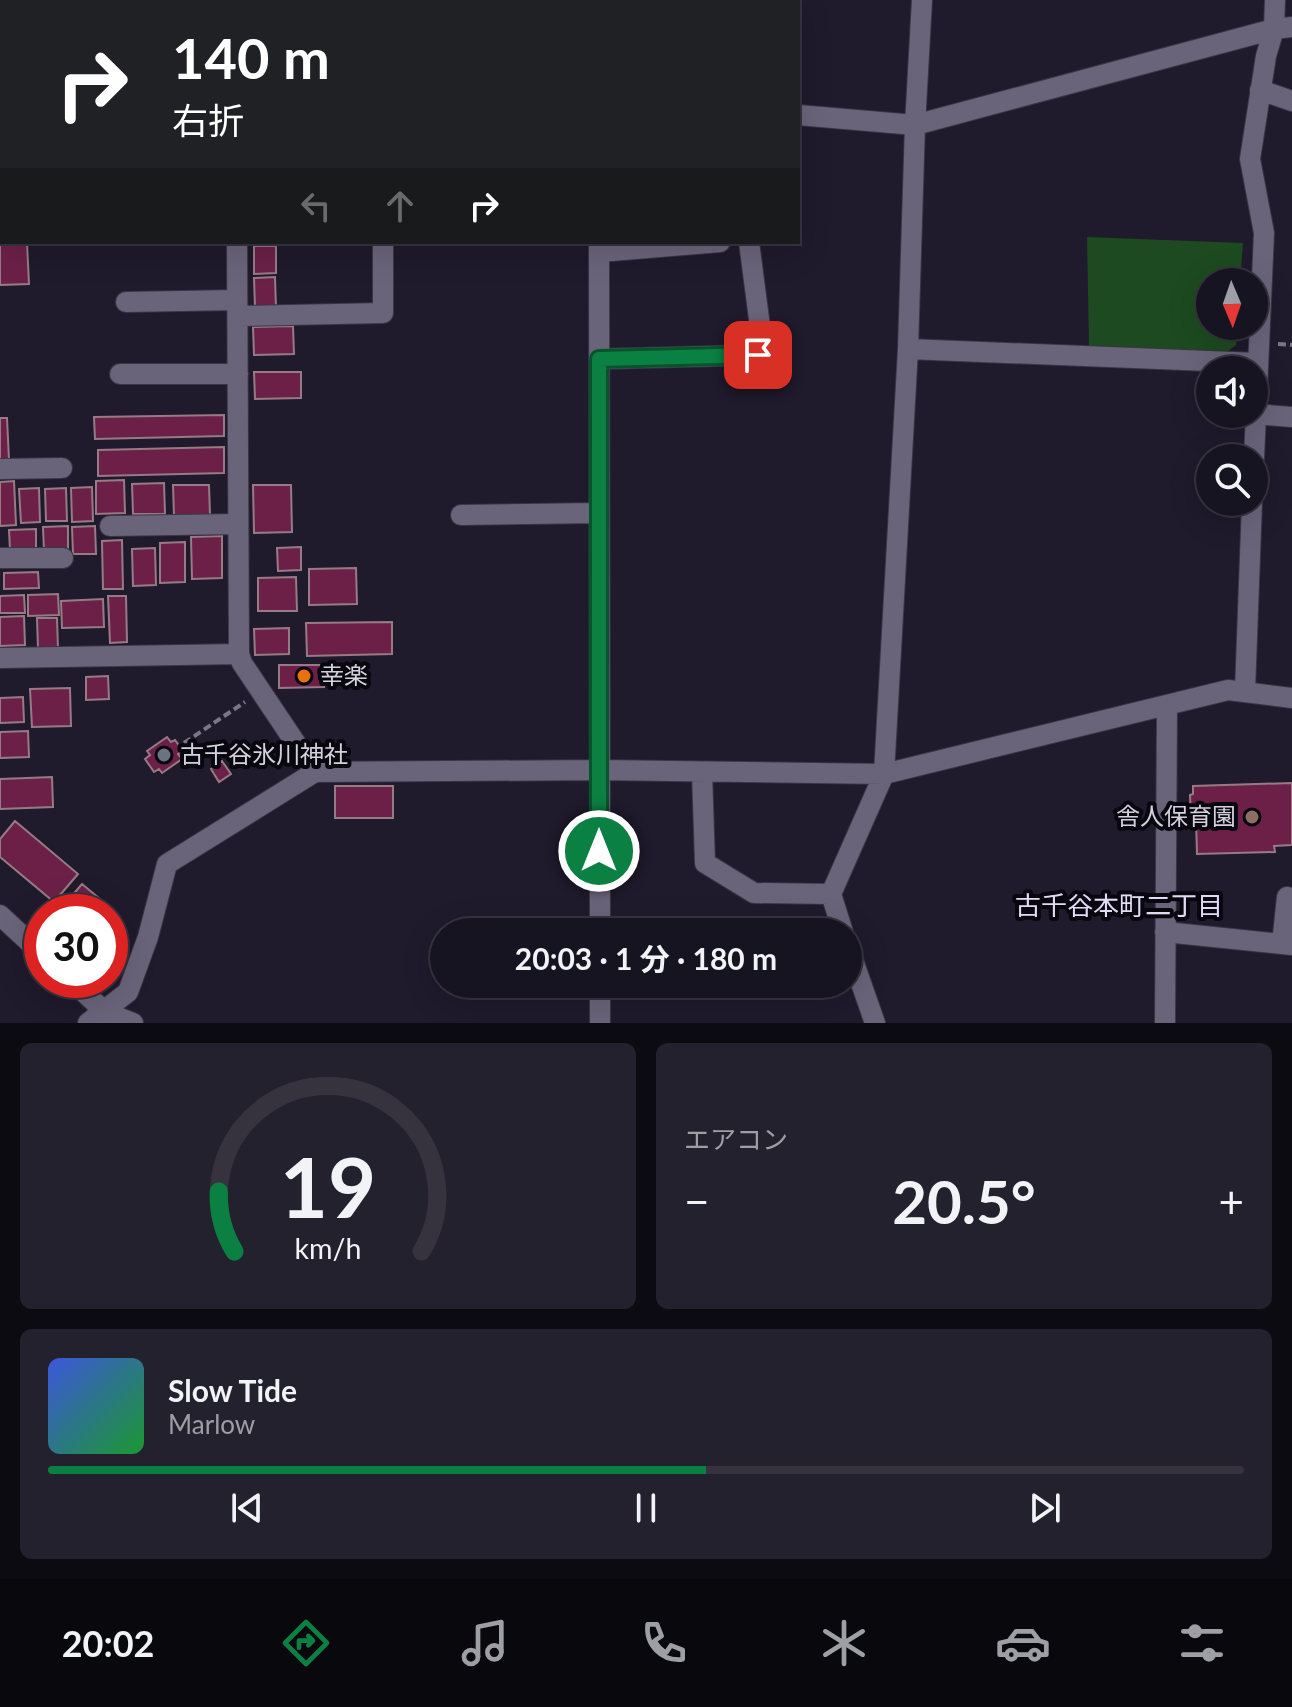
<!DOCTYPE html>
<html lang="ja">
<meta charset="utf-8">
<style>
body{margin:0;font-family:Lato,"Noto Sans JP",sans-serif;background:#24212e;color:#f1f3f6;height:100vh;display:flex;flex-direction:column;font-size:30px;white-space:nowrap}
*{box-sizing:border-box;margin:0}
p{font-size:26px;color:#9e9ea5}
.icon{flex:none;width:44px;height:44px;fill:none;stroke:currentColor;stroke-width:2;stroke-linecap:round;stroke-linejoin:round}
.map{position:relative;height:1023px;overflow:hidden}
.panel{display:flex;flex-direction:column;gap:20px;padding:20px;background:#0d0b12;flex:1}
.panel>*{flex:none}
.banner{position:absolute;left:0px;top:0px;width:800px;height:244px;box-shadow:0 8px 32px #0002,0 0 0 2px #36333f;background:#202124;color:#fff;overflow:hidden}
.needle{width:52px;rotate:178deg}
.tools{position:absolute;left:1196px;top:268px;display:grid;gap:16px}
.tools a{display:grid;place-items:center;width:72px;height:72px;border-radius:50%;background:#171421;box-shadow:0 8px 32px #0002,0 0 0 2px #36333f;font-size:40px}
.speed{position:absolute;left:24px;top:894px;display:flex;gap:16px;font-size:40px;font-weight:700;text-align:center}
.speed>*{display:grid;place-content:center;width:104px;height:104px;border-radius:50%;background:#171421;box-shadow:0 8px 32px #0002,0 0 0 2px #36333f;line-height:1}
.speed .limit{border:12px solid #d22;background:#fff;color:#111}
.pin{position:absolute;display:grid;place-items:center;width:68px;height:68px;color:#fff;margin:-34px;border-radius:16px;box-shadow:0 4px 12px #0006}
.me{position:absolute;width:88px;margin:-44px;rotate:0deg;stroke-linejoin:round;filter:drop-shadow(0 0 6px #0008)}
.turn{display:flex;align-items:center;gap:28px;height:168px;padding:0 40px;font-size:36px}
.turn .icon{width:104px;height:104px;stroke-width:2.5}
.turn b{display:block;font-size:56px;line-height:68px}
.lanes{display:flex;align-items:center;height:76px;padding:0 40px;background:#0003;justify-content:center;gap:40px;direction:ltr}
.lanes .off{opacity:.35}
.big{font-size:60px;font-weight:700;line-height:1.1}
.panel .card{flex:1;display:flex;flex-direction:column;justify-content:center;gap:12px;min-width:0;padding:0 28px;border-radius:12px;background:#24212e}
.panel .dial{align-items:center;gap:0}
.dial svg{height:208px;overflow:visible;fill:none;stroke:#36333f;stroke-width:7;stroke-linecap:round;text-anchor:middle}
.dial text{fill:#f1f3f6;stroke:none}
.song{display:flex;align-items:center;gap:24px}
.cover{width:96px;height:96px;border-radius:12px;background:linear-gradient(135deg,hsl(230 70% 55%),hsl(130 70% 35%))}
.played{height:8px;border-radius:4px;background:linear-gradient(90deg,#0b8043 55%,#36333f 55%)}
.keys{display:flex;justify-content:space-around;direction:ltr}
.heat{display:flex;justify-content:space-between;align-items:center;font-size:44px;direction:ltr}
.panel .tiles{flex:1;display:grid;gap:20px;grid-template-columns:1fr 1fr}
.card:last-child{grid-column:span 2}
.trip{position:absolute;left:430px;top:918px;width:432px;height:80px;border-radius:40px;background:#171421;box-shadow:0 8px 32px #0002,0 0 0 2px #36333f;font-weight:700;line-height:80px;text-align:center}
.dock{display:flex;height:128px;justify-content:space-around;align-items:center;background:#09080d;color:#9e9ea5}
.dock .icon{width:56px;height:56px}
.dock .active{color:#0b8043}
.dock b{font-size:36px;color:#f1f3f6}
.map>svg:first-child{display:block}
.green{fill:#1d4a20}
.building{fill:#6c2048;stroke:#967b86;stroke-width:2}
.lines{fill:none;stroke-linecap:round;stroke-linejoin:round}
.minor-casing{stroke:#3a3644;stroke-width:22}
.path{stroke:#7a7685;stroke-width:4;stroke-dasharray:8 4;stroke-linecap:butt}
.minor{stroke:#6a647b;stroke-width:20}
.route-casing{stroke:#07532c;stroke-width:20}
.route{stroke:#0b8043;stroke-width:14}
.food-dot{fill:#e8710a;stroke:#08060e;stroke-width:3}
.worship-dot{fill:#6b7280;stroke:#08060e;stroke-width:3}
.education-dot{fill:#8d6e63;stroke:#08060e;stroke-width:3}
.labels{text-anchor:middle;stroke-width:8;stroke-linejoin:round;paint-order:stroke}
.poi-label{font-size:24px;fill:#d4d1de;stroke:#08060e;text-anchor:start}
.neighbourhood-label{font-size:26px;fill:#e1daf4;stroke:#08060e}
</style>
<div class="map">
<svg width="1292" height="1023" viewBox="0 0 1292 1023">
<rect width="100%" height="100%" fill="#1f1a2c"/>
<!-- green -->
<path class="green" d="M 1087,237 L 1243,243 L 1240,282 L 1210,282 L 1210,326 L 1237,326 L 1236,345 L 1228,351 L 1089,347 Z"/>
<!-- building -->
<path class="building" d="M 623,0 L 747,0 L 747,2 L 623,2 Z
M 27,243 L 29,284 L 0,285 L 0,244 Z
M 254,246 L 276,246 L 276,273 L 254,274 Z
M 275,277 L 276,308 L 255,308 L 254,278 Z
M 293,326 L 294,354 L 254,355 L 253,327 Z
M 254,372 L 301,372 L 301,398 L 255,399 Z
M 224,415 L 224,436 L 95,439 L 94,417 Z
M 0,418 L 7,418 L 9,460 L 0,460 Z
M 224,447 L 224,473 L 98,476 L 98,450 Z
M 124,480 L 125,513 L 96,514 L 96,481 Z
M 14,481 L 16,525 L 0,526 L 0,482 Z
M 164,483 L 165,514 L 133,514 L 132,484 Z
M 173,485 L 209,485 L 210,515 L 174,516 Z
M 253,485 L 291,485 L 292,532 L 254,533 Z
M 92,487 L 93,521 L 72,522 L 71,488 Z
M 39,488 L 40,522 L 21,523 L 19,489 Z
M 66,488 L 67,521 L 46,521 L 45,489 Z
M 68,526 L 68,551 L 44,551 L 43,527 Z
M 95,526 L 96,554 L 73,554 L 72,527 Z
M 36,529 L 36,550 L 10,550 L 9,530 Z
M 222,536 L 222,578 L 192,579 L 191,537 Z
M 122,540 L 123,589 L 103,589 L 102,541 Z
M 185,542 L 185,582 L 160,583 L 160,543 Z
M 301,547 L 301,570 L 278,571 L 277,548 Z
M 155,548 L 156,585 L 133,586 L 132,549 Z
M 356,568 L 357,604 L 309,605 L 309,569 Z
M 38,572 L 39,588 L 4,589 L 4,573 Z
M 296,577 L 297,611 L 258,611 L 258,578 Z
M 58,594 L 59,615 L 28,616 L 28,595 Z
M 24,595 L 25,613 L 0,613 L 0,596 Z
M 108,596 L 126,596 L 127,642 L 110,643 Z
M 103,599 L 104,627 L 62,628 L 61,601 Z
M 24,616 L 25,645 L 0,646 L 0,617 Z
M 37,618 L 57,618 L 58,649 L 38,649 Z
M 392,622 L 392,654 L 307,656 L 306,623 Z
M 289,628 L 289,654 L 255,655 L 254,629 Z
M 279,665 L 324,665 L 324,687 L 279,688 Z
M 108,676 L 109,699 L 86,700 L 86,677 Z
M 70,688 L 71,726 L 32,727 L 30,689 Z
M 23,697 L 24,722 L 0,723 L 0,698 Z
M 28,731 L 29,757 L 0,758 L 0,732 Z
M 167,737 L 171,742 L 175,740 L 183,751 L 178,754 L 182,759 L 162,773 L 159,769 L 154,772 L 145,759 L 150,755 L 147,751 Z
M 222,761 L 231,774 L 219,782 L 211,769 Z
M 52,777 L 53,807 L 0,809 L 0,779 Z
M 1292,783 L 1292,845 L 1274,846 L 1275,852 L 1197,854 L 1196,819 L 1191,819 L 1190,795 L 1193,794 L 1193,786 Z
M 335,786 L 393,786 L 393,818 L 335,818 Z
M 15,821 L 78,874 L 54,902 L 0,857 L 0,839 Z
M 82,884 L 112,909 L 110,912 L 58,912 Z"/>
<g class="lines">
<defs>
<path id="minor" d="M 233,0 L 233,2
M 598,0 L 598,2
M 1260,90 L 1292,101
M 0,105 L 2,105
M 798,115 L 915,125 L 1274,29 L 1292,27
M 237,242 L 239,654
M 599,242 L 600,932
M 599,252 L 720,242
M 126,302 L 237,300
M 238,316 L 383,313 L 383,242
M 908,349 L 1258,363
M 599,359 L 758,355 L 762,342 L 749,242
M 120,374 L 238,374
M 1255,414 L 1292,417
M 1254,458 L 1264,233 L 1250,159 L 1266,56 L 1274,29 L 1275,0
M 0,469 L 62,468
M 461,515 L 598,513
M 110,526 L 238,524
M 0,558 L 63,558
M 0,658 L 239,654 L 242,663 L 315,772
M 1245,691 L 1252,502
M 702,772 L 705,863 L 754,893 L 831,894
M 0,915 L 42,954
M 843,932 L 831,894 L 884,774 L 908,349 L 915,125 L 922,0
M 1165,932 L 1292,945
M 1282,944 L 1287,897 L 1292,898
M 848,946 L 875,1023
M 71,980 L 105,1012 L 133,1023
M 600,984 L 600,1023
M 88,1023 L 128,992 L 148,937 L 167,864 L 315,772 L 598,770 L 884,774 L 1228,690 L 1292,698
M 1165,1023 L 1167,706"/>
</defs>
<!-- minor casing -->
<use href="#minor" class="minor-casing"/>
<!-- path -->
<path class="path" d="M 1278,344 L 1292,345
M 184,743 L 245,702"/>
<!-- minor -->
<use href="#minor" class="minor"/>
</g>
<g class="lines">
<defs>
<path id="route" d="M 599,851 L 599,359 L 758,355"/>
</defs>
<!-- route casing -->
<use href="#route" class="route-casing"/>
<!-- route -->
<use href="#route" class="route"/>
</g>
<!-- markers -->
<circle class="food-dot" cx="304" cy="676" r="8"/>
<circle class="worship-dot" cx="164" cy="755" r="8"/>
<circle class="education-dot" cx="1252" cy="817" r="8"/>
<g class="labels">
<!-- poi labels -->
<g class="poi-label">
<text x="320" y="684">幸楽</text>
<text x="180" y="763">古千谷氷川神社</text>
<text x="1236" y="825" text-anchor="end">舎人保育園</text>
</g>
<!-- neighbourhood labels -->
<g class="neighbourhood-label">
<text x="1119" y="915">古千谷本町二丁目</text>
</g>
</g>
</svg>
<div class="tools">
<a><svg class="needle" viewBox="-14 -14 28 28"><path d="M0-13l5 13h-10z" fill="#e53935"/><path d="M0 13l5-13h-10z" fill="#9e9ea5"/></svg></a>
<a><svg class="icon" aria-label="sound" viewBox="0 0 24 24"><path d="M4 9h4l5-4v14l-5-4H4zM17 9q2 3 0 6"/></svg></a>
<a><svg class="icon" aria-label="search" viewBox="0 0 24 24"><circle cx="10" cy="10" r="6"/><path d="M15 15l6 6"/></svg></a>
</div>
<div class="speed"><div class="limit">30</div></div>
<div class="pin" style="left:758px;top:355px;background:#d93025"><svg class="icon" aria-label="arrive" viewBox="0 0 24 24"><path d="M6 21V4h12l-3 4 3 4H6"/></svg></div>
<svg class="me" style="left:599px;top:851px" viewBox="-20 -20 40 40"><circle r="17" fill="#0b8043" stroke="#fff" stroke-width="3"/><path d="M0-11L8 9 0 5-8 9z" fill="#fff"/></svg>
<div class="trip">20:03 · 1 分 · 180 m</div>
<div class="banner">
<div class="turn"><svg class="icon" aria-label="right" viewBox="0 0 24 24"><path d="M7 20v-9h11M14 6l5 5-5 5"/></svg><div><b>140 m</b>右折</div></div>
<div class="lanes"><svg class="icon off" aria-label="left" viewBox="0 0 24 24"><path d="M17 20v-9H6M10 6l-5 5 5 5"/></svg><svg class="icon off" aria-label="ahead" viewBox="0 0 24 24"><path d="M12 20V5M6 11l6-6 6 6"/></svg><svg class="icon" aria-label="right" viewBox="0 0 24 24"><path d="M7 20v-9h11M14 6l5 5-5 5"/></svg></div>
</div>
</div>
<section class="panel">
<div class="tiles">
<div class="card dial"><svg viewBox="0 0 100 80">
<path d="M14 69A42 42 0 1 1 86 69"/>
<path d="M14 69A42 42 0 0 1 8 46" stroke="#0b8043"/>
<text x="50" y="56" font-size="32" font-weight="700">19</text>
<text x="50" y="72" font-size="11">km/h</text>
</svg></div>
<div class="card"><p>エアコン</p>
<div class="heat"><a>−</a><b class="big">20.5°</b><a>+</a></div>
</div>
<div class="card">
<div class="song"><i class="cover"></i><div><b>Slow Tide</b><p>Marlow</p></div></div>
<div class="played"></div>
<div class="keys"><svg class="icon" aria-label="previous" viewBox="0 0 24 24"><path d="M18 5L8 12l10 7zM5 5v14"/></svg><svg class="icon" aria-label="pause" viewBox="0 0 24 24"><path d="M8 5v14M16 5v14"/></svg><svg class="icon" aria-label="next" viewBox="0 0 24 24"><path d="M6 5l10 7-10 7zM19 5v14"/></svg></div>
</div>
</div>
</section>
<nav class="dock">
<b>20:02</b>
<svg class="icon active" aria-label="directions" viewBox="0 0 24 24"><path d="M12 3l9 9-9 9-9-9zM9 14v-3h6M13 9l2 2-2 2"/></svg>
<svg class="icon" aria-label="music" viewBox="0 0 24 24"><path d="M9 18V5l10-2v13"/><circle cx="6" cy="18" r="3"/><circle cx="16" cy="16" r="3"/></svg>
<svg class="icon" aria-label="phone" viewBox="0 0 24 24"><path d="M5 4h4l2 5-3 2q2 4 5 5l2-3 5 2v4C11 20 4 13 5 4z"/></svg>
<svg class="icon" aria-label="climate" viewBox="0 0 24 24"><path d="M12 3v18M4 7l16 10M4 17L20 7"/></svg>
<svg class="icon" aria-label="car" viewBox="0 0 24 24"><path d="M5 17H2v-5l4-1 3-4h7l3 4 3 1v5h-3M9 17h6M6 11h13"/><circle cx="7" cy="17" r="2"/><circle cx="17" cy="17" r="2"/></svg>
<svg class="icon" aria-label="filters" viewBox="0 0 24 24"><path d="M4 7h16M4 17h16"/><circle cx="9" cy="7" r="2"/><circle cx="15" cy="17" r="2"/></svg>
</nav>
